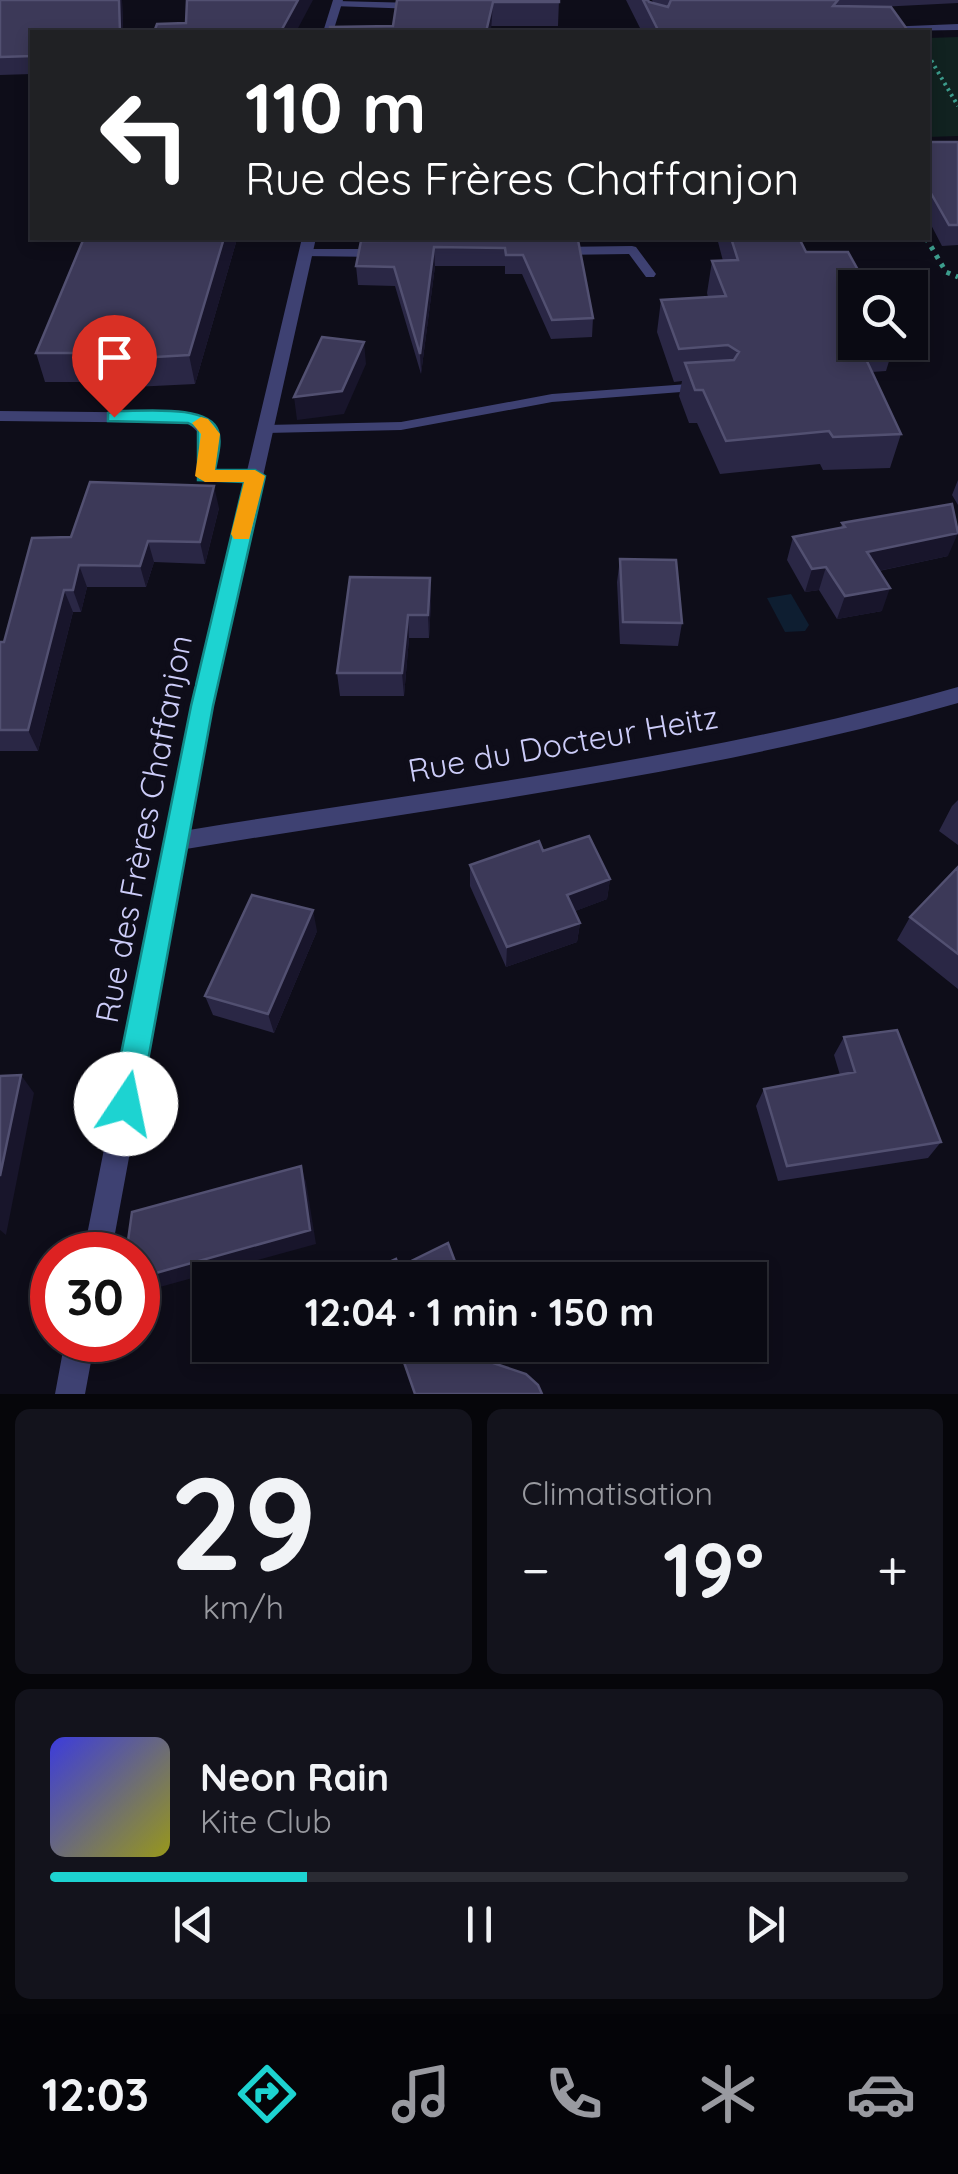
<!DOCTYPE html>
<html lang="fr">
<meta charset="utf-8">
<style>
body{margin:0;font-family:Quicksand,sans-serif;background:#13131c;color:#f1f3f6;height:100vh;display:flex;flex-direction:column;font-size:38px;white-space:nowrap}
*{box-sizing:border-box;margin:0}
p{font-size:32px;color:#999aa0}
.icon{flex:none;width:55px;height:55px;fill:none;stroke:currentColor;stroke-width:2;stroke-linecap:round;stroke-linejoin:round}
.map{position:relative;height:1394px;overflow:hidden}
.details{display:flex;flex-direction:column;gap:15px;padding:15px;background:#06060a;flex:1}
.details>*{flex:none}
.hud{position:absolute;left:30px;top:30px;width:900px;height:210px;border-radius:0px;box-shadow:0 5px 15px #0003,0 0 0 2px #2a2b33;background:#202124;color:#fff;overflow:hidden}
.fabs{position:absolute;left:838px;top:270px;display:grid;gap:20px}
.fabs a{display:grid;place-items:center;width:90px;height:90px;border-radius:0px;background:#0a0a13;box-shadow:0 5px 15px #0003,0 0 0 2px #2a2b33;font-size:50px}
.speed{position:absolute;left:30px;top:1232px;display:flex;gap:20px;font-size:50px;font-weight:700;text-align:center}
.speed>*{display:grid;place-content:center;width:130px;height:130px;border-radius:50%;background:#0a0a13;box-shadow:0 5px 15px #0003,0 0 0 2px #2a2b33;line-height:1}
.speed .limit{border:15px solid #d22;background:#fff;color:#111}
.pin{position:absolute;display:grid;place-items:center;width:85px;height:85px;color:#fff;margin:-102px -42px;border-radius:50% 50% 50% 0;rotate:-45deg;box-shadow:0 0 10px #0007}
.pin .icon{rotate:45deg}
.me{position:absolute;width:110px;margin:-55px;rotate:11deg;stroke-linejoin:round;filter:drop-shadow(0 0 8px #0008)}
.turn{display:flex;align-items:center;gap:35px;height:210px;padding:0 50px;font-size:45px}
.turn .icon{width:130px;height:130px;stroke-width:2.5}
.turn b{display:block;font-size:70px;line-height:85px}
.big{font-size:75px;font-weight:700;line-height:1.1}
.details .tile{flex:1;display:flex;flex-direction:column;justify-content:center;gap:15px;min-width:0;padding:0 35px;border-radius:15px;background:#13131c}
.details .dial{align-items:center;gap:0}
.dial b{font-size:130px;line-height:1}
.song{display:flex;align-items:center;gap:30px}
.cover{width:120px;height:120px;border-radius:15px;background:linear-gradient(135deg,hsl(240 70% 55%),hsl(60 70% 35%))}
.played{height:10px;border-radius:5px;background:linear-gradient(90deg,#1dd3d1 30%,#2a2b33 30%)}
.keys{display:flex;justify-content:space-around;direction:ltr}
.heat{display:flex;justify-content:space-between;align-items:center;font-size:55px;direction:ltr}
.details .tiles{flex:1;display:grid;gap:15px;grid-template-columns:1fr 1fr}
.tile:last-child{grid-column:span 2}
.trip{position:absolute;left:192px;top:1262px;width:575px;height:100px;border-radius:0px;background:#0a0a13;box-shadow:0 5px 15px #0003,0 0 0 2px #2a2b33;font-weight:700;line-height:100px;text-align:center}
.tab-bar{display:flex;height:160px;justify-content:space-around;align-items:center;background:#040408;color:#999aa0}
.tab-bar .icon{width:70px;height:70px}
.tab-bar .current{color:#1dd3d1}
.tab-bar b{font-size:45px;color:#f1f3f6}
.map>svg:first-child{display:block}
.green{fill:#112220}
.water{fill:#0e1e31}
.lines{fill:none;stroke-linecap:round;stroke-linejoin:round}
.path-far1{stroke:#3c9c8c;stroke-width:4;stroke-dasharray:2.5 4;stroke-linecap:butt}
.path{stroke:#3c9c8c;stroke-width:5;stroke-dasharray:4 6;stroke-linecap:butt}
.service{fill:#3e4172;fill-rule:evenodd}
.minor{fill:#3e4172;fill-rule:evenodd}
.wall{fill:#2a2745}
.shaded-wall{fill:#18152b}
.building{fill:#3c3958;stroke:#525071;stroke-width:2.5}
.route{fill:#1dd3d1;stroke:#138988;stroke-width:2.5}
.slow{fill:#f59e0b}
.labels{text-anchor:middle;stroke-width:10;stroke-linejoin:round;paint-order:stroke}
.street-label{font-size:32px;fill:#ccccf8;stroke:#0e0d19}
</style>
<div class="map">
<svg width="958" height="1394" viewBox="0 0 958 1394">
<rect width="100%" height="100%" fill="#0e0d19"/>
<!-- green -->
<path class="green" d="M 958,37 L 958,136 L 928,137 L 928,38 Z"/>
<!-- water -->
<path class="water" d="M 791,594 L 809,625 L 805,631 L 785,632 L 767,598 Z"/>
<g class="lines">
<!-- path-far1 -->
<path class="path-far1" d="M 928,55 L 958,106"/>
<!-- path -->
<path class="path" d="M 926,238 L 946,272 L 958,277"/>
<!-- service -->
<path class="service" d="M 336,1 L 416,3 L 420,6 L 416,9 L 333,6 Z
M 632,246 L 636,247 L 656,274 L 654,277 L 646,277 L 629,254 L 557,255 L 551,251 L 557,247 Z
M 306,249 L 381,249 L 387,253 L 381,257 L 302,256 L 302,250 Z
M 702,383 L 709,387 L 707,390 L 552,402 L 401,430 L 266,433 L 259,429 L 266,425 L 401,422 L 552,394 Z"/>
<!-- minor -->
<path class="minor" d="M 333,0 L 343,0 L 333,32 L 323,32 Z
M 958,24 L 958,30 L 830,32 L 835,29 Z
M 302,238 L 316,238 L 212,706 L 189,830 C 446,788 708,758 958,687 L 958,703 C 707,775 444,806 186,849 L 111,1255 L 83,1255 L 192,706 L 245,481 L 199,480 L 197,476 L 201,435 L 188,423 L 0,421 L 0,411 L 191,413 L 206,420 L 217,435 L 214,471 L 247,471 Z
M 65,1340 L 95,1340 L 85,1394 L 55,1394 Z"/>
</g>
<!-- wall -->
<path class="wall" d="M 0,0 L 122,0 L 123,32 L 32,32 L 32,74 L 0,75 Z
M 397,0 L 559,0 L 558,26 L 393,26 Z
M 626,0 L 648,0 L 649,2 L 654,4 L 652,0 L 958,0 L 958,3 L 879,7 L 909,32 L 642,32 Z
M 928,142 L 958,142 L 958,245 L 942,246 L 928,219 Z
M 365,238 L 574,238 L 593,318 L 592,337 L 551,339 L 522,274 L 505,274 L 505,266 L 435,266 L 421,374 L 395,286 L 358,285 L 356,266 L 365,241 Z
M 717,238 L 799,238 L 855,342 L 895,342 L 886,371 L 872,372 L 901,434 L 890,468 L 823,470 L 820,464 L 720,474 L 697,423 L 689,423 L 679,396 L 682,381 L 674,382 L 657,332 L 661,300 L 708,297 L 707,293 L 712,261 L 723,261 Z
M 237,239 L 195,384 L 113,388 L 111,382 L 45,382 L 36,353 Z
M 958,480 L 958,505 L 952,495 Z
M 219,508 L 205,564 L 154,562 L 146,587 L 87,587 L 81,612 L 73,612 L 38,751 L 0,751 L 0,642 L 4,642 L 71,537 Z
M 842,523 L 948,556 L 879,571 L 882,611 L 837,619 L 819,590 L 805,592 L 787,560 L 793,537 L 841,528 Z
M 620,559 L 682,623 L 678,646 L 620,644 L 617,582 Z
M 430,578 L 431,601 L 429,638 L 409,638 L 404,696 L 340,696 L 337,673 Z
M 958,800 L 958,845 L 939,831 L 952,806 Z
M 543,851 L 610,879 L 607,899 L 575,911 L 580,923 L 577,942 L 506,967 L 470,886 L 470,865 Z
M 958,867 L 958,989 L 897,940 L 910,917 Z
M 317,931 L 274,1033 L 213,1015 L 205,996 Z
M 844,1037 L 941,1142 L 928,1158 L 778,1181 L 756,1106 L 764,1089 L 840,1075 L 834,1055 Z"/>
<!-- shaded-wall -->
<path class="shaded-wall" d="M 119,0 L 122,0 L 123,32 L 120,32 Z
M 298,0 L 313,0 L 296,32 L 282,32 Z
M 493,2 L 491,32 L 486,32 Z
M 224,238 L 250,238 L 237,239 L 195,384 L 189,355 Z
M 434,247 L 435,266 L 421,374 L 420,354 Z
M 364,342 L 366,364 L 344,414 L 297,420 L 294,397 Z
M 214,486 L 219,508 L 205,564 L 200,542 Z
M 958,533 L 948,556 L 859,575 L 867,552 Z
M 148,541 L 154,562 L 146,587 L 140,566 Z
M 79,565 L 87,587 L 81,612 L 73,590 Z
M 826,567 L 819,590 L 805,592 L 812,569 Z
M 430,578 L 431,601 L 429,638 L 428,615 Z
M 890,588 L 882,611 L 837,619 L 845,596 Z
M 64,590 L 73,612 L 38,751 L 28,730 Z
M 408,615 L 409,638 L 404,696 L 402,673 Z
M 610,879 L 607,899 L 565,915 L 567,895 Z
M 313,910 L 317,931 L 274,1033 L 268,1014 Z
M 580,923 L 577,942 L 506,967 L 507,947 Z
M 21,1075 L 34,1093 L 6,1235 L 0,1230 L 0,1176 Z
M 301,1166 L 306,1182 L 316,1244 L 138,1293 L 138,1278 Z"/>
<!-- building -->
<path class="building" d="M 0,0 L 119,0 L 120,32 L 32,32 L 32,56 L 0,57 Z
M 187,0 L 298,0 L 281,31 L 154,32 L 157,24 L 186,23 Z
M 397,0 L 559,0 L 559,2 L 493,2 L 486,32 L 330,32 L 330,27 L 393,26 Z
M 643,0 L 648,0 L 649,2 L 668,7 L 671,0 L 838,0 L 833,6 L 891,7 L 909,32 L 659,32 Z
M 928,142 L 958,142 L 958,225 L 949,225 L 928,188 Z
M 84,238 L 224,238 L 189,355 L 105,360 L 107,353 L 36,353 Z
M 731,238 L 799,238 L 806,252 L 848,252 L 868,288 L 855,288 L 855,342 L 858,342 L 901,434 L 833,437 L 829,431 L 726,441 L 703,390 L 695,390 L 685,363 L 734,360 L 739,352 L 728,345 L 679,349 L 661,300 L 726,296 L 712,261 L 738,260 Z
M 578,240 L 593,318 L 552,320 L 523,255 L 506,255 L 505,248 L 434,247 L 420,354 L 394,267 L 356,266 L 361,241 Z
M 322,337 L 364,342 L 342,391 L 294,397 Z
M 90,482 L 214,486 L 200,542 L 148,541 L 140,566 L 79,565 L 73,590 L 64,590 L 28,730 L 0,730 L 0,642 L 4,642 L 32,538 L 71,537 Z
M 952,504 L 958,533 L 867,552 L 890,588 L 845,596 L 826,567 L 812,569 L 793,537 L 845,527 L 842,523 Z
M 620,559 L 676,560 L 682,623 L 623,622 Z
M 350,577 L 430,578 L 428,615 L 408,615 L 402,673 L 337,673 Z
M 589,836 L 610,879 L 567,895 L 580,923 L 507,947 L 470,865 L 539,841 L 543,851 Z
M 958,867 L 958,954 L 910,917 Z
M 252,895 L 313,910 L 268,1014 L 205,996 Z
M 897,1030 L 941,1142 L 787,1166 L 764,1089 L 855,1072 L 844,1037 Z
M 21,1075 L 0,1176 L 0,1076 Z
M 301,1166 L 310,1230 L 138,1278 L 138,1255 L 126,1255 L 132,1212 Z
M 448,1243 L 462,1280 L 349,1280 L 396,1259 L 399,1267 Z
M 398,1345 L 486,1345 L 493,1363 L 526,1374 L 538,1385 L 542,1394 L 415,1394 Z"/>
<!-- route -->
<path class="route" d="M 114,411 C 139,412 209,403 218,431 C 222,442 217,458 215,470 L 255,470 L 265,476 L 213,706 L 140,1104 L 136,1114 L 126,1119 L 115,1114 L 111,1104 L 191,706 L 244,482 L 198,480 L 198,428 L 188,423 L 108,421 L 108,413 Z"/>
<!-- slow -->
<path class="slow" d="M 201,417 L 208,419 L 220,434 L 215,470 L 255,470 L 265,476 L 249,539 L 234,539 L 231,534 L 244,482 L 205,482 L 195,476 L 201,434 L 192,423 Z"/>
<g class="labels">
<!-- street labels -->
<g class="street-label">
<text transform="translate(563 744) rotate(-10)" y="11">Rue du Docteur Heitz</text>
<text transform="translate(144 829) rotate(-79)" y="11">Rue des Frères Chaffanjon</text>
</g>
</g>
</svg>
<div class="fabs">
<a><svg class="icon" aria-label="search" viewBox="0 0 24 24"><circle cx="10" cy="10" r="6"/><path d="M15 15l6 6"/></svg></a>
</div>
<div class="speed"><div class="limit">30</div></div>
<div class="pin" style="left:114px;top:417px;background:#d93025"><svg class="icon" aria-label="arrive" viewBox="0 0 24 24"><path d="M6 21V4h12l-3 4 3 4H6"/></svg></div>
<svg class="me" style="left:126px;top:1104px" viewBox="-20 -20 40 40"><circle r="19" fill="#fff"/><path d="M0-13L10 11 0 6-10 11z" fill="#1dd3d1"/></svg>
<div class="trip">12:04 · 1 min · 150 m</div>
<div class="hud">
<div class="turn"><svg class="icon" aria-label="left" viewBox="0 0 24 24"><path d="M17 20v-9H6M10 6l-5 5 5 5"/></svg><div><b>110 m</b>Rue des Frères Chaffanjon</div></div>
</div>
</div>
<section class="details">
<div class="tiles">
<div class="tile dial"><b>29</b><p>km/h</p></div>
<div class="tile"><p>Climatisation</p>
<div class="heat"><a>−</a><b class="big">19°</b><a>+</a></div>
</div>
<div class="tile">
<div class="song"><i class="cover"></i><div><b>Neon Rain</b><p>Kite Club</p></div></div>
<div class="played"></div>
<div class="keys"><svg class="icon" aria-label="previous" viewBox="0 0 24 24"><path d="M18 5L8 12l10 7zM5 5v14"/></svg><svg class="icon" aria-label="pause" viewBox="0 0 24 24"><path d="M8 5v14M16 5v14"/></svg><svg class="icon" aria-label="next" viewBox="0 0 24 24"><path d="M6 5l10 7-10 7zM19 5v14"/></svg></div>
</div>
</div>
</section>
<nav class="tab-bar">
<b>12:03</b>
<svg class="icon current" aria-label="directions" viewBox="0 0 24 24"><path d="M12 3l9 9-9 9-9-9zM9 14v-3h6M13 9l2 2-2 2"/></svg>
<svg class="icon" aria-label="music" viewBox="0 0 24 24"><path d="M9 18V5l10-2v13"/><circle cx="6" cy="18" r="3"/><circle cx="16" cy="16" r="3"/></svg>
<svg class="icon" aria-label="phone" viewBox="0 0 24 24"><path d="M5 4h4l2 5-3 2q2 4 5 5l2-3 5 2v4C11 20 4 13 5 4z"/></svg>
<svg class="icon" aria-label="climate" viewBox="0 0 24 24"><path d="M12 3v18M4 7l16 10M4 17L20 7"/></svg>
<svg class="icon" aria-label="car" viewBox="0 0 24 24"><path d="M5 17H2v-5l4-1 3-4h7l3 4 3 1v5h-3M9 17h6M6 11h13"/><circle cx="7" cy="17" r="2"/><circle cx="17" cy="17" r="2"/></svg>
</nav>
